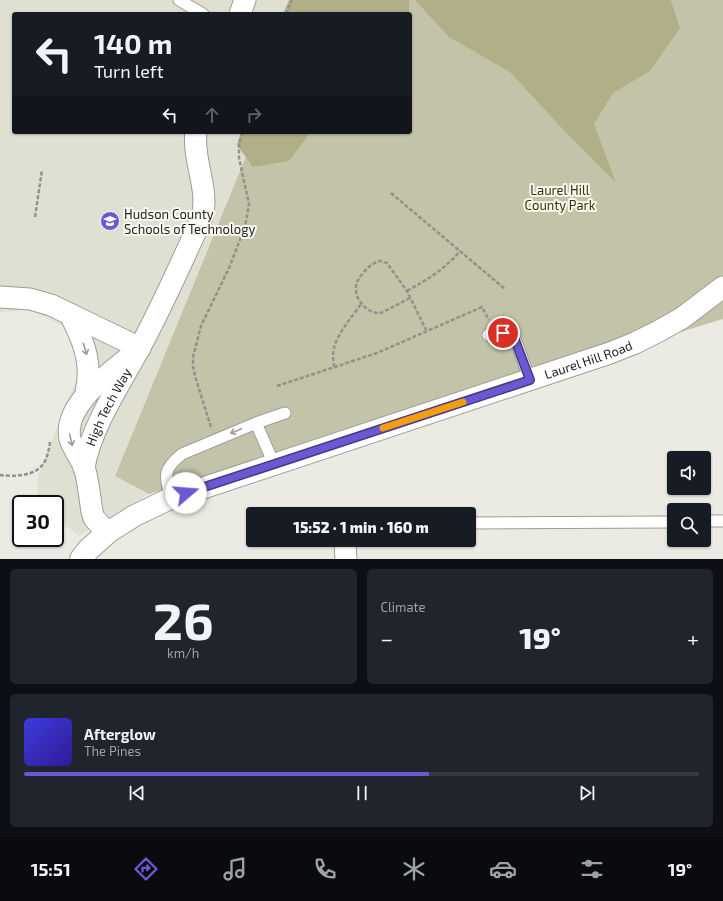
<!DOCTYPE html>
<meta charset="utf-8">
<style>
body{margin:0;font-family:"Exo 2",sans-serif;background:#20242c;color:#f1f3f6;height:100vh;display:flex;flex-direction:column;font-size:15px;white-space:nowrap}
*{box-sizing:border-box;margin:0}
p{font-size:13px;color:#9ea1a6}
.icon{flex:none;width:22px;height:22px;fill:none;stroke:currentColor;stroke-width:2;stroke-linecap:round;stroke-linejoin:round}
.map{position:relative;height:559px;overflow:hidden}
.sheet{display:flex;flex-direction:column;gap:10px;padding:10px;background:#0d0f14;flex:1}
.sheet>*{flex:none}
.banner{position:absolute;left:12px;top:12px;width:400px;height:122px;border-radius:4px;box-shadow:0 1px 3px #0004;background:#171b24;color:#f1f3f6;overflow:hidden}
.buttons{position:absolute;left:667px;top:451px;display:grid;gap:8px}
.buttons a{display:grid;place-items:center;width:44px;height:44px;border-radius:4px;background:#171b24;box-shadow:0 1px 3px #0004;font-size:20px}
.speed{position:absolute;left:12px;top:495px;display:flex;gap:8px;font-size:20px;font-weight:700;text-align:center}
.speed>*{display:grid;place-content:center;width:52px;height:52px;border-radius:50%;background:#171b24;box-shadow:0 1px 3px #0004;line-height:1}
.speed .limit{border:2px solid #111;border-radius:6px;background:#fff;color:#111}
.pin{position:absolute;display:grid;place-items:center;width:34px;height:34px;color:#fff;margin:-17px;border:2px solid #fff;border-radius:50%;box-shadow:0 1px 4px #0007}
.me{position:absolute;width:44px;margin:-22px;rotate:72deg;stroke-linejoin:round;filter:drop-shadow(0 0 3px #0008)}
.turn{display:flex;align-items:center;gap:14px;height:84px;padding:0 16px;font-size:18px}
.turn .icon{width:52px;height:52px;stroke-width:2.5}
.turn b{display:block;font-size:28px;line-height:34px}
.lanes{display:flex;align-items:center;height:38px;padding:0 16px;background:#0003;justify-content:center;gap:20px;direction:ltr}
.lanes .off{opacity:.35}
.big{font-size:30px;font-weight:800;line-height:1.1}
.sheet .card{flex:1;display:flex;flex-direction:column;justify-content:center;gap:6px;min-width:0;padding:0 14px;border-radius:6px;background:#20242c}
.sheet .dial{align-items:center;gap:0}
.dial b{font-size:52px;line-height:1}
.song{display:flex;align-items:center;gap:12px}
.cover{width:48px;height:48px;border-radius:6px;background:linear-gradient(135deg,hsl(240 70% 55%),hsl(250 70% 35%))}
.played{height:4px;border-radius:2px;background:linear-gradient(90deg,#6c58d2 60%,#363941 60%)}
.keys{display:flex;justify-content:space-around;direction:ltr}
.heat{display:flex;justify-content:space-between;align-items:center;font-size:22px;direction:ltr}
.sheet .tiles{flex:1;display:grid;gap:10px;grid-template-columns:1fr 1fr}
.card:last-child{grid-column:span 2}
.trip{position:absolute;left:246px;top:507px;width:230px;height:40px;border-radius:4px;background:#171b24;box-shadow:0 1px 3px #0004;font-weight:800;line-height:40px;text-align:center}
.menu{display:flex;height:64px;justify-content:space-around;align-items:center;background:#090b0e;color:#9ea1a6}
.menu .icon{width:28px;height:28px}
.menu .current{color:#6c58d2}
.menu b{font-size:18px;color:#f1f3f6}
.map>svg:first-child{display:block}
.built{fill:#e0e0d2}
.green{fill:#c3c3a9}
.forest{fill:#b0af88}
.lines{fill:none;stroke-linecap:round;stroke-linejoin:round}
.service-casing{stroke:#9d9d97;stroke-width:13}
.minor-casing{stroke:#9d9d97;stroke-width:23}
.tertiary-casing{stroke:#9d9d97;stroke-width:24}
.path{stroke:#92928d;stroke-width:2.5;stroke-dasharray:4 2;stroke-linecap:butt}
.service{stroke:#fff;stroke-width:11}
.minor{stroke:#fff;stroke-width:21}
.tertiary{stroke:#fff;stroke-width:22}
.oneway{stroke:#9d9d9c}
.route-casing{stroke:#463988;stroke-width:10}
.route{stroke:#6c58d2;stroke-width:7}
.slow{stroke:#f59e0b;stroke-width:7}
.labels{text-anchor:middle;stroke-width:4;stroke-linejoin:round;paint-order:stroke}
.park-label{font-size:13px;fill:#373401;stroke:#f8f8f1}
.poi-label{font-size:13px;fill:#262624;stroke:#f8f8f1;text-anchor:start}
.street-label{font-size:13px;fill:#262624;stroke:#f8f8f1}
</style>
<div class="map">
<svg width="723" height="559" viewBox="0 0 723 559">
<rect width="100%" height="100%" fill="#ebebe4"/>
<!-- built -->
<path class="built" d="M 0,0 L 310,0 L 304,14 L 14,14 L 14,132 L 256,132 L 115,476 L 149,494 L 79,536 L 55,517 L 55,504 L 37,503 L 38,476 L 82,365 L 64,327 L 30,310 L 0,312 Z"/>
<!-- green -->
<path class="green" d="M 310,0 L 723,0 L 723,319 L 149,494 L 115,476 L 256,132 L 410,132 L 410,14 L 304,14 Z"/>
<!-- forest -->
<path class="forest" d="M 289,0 L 409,0 L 409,14 L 283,14 Z
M 415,0 L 670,0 L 671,1 L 680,28 L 650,71 L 613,93 L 594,124 L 616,183 L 557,123 L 510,72 L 449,37 Z
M 241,132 L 311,132 L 289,161 L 253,167 L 237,145 Z"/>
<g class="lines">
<defs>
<path id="service" d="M 179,0 L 203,14
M 488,335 C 499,333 507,332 515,339 L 530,380
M 256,423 L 285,413
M 171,498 C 165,476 162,470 182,454 L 256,423 L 274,464
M 704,521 L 723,521
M 469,523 L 674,522"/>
<g id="minor">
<path d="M 240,14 L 245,0"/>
<path d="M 0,297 L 30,299 L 51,305 L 140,348"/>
<path d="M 70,314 C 78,331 87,348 88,368 C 89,376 87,385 86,394"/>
<path id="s1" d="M 140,348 C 116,369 62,403 70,439 C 73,449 80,457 84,467 C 88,478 90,499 92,512 L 94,518 L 107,533 L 134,516 L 167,500 L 610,353 L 635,343 L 659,331 L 682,318 L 723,287"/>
<path id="s2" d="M 84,468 C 90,429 120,384 139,349 C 162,307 181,263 201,220 C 211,191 192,161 196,132"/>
<path d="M 345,544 L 346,559"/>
</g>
<path id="tertiary" d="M 81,559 L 88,550 L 107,533"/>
</defs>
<!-- service casing -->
<use href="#service" class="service-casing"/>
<!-- minor casing -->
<use href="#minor" class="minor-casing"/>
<!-- tertiary casing -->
<use href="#tertiary" class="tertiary-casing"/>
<!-- path -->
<path class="path" d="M 286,14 L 292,0
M 391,193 L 505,289
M 35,217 L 42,170
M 407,291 C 428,279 444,270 460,251
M 410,298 L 381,313 C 367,314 355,300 356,287 C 356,278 372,261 381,261 C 383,261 385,263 387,263 L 407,291 L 427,332
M 334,367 C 334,363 333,359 333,355 C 333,338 352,317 361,304
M 277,386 L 377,353 L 482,307 L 489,320
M 211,427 L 195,376 L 193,366 L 193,357 L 201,326 L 229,268 L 245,227 L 249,204 L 239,158 L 239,143 L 243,132
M 0,475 C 15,477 38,476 45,461 C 48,455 49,449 50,442"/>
<!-- service -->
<use href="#service" class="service"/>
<!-- minor -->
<use href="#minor" class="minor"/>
<!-- tertiary -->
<use href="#tertiary" class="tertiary"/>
</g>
<!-- one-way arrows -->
<defs><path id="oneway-shaft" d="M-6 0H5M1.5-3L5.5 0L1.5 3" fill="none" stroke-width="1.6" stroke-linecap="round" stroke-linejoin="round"/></defs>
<g class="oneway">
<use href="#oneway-shaft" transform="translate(85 349) rotate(73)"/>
<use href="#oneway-shaft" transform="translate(236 431) rotate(157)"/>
<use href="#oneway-shaft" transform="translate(71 440) rotate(77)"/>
</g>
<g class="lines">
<defs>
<path id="route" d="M 186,493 L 530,380 L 515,340 L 508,334 L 503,333"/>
</defs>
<!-- route casing -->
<use href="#route" class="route-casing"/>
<!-- route -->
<use href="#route" class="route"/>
<!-- slow -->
<path class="slow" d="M 383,428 L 463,402"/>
</g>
<!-- icons -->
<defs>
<symbol id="school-disc" viewBox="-11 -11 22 22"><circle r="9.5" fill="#6c58d2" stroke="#f8f8f1"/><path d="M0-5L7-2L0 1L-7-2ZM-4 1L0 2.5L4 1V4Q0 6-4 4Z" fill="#fff"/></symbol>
</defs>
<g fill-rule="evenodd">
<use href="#school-disc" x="99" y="210" width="22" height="22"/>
</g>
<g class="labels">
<!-- park labels -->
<g class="park-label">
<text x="560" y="195">Laurel Hill<tspan x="560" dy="15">County Park</tspan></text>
</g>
<!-- poi labels -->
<g class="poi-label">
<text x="124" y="219">Hudson County<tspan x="124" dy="15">Schools of Technology</tspan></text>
</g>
<!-- street labels -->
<g class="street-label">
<text dy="5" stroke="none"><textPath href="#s1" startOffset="736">Laurel Hill Road</textPath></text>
<text dy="5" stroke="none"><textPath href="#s2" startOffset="66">High Tech Way</textPath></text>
</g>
</g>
</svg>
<div class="buttons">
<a><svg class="icon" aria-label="sound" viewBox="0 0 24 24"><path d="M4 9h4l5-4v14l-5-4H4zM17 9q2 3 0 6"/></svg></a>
<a><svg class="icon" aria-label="search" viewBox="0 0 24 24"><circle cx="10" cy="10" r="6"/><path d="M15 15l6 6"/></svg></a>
</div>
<div class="speed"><div class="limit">30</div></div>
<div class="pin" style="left:503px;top:333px;background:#d93025"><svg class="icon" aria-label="arrive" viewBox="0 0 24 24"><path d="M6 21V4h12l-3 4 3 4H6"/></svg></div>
<svg class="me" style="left:186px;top:493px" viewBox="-20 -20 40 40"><circle r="19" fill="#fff"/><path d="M0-13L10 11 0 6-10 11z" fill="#6c58d2"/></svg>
<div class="trip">15:52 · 1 min · 160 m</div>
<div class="banner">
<div class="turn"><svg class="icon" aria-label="left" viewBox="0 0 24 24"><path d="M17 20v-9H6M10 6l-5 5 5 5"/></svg><div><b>140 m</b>Turn left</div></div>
<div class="lanes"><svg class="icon" aria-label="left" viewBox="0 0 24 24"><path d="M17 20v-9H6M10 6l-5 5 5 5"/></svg><svg class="icon off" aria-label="ahead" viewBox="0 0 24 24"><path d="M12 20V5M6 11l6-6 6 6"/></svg><svg class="icon off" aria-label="right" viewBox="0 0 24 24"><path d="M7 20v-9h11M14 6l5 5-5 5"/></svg></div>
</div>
</div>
<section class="sheet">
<div class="tiles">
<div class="card dial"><b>26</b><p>km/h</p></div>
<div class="card"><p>Climate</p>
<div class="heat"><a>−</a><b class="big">19°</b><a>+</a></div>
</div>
<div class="card">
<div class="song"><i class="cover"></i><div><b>Afterglow</b><p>The Pines</p></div></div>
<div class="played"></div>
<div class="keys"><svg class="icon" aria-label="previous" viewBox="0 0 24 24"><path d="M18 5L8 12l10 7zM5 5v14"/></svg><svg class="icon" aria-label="pause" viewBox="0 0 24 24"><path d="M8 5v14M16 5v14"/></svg><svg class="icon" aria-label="next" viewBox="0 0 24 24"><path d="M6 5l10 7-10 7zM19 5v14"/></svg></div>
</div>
</div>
</section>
<nav class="menu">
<b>15:51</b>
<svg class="icon current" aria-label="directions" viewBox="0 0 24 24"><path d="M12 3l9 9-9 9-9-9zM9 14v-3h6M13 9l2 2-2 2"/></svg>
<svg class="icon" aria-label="music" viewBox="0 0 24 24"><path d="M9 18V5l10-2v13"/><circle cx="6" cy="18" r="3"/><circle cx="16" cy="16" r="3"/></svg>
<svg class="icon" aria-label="phone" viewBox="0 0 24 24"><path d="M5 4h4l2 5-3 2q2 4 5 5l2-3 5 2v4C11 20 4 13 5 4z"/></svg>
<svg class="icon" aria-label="climate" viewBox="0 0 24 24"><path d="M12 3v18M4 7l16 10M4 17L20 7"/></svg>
<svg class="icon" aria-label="car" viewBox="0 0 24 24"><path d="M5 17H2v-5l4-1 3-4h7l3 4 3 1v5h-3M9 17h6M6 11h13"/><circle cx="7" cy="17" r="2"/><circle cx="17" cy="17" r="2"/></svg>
<svg class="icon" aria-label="filters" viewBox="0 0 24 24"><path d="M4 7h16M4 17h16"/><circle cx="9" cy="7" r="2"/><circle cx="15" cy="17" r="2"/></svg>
<b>19°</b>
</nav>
